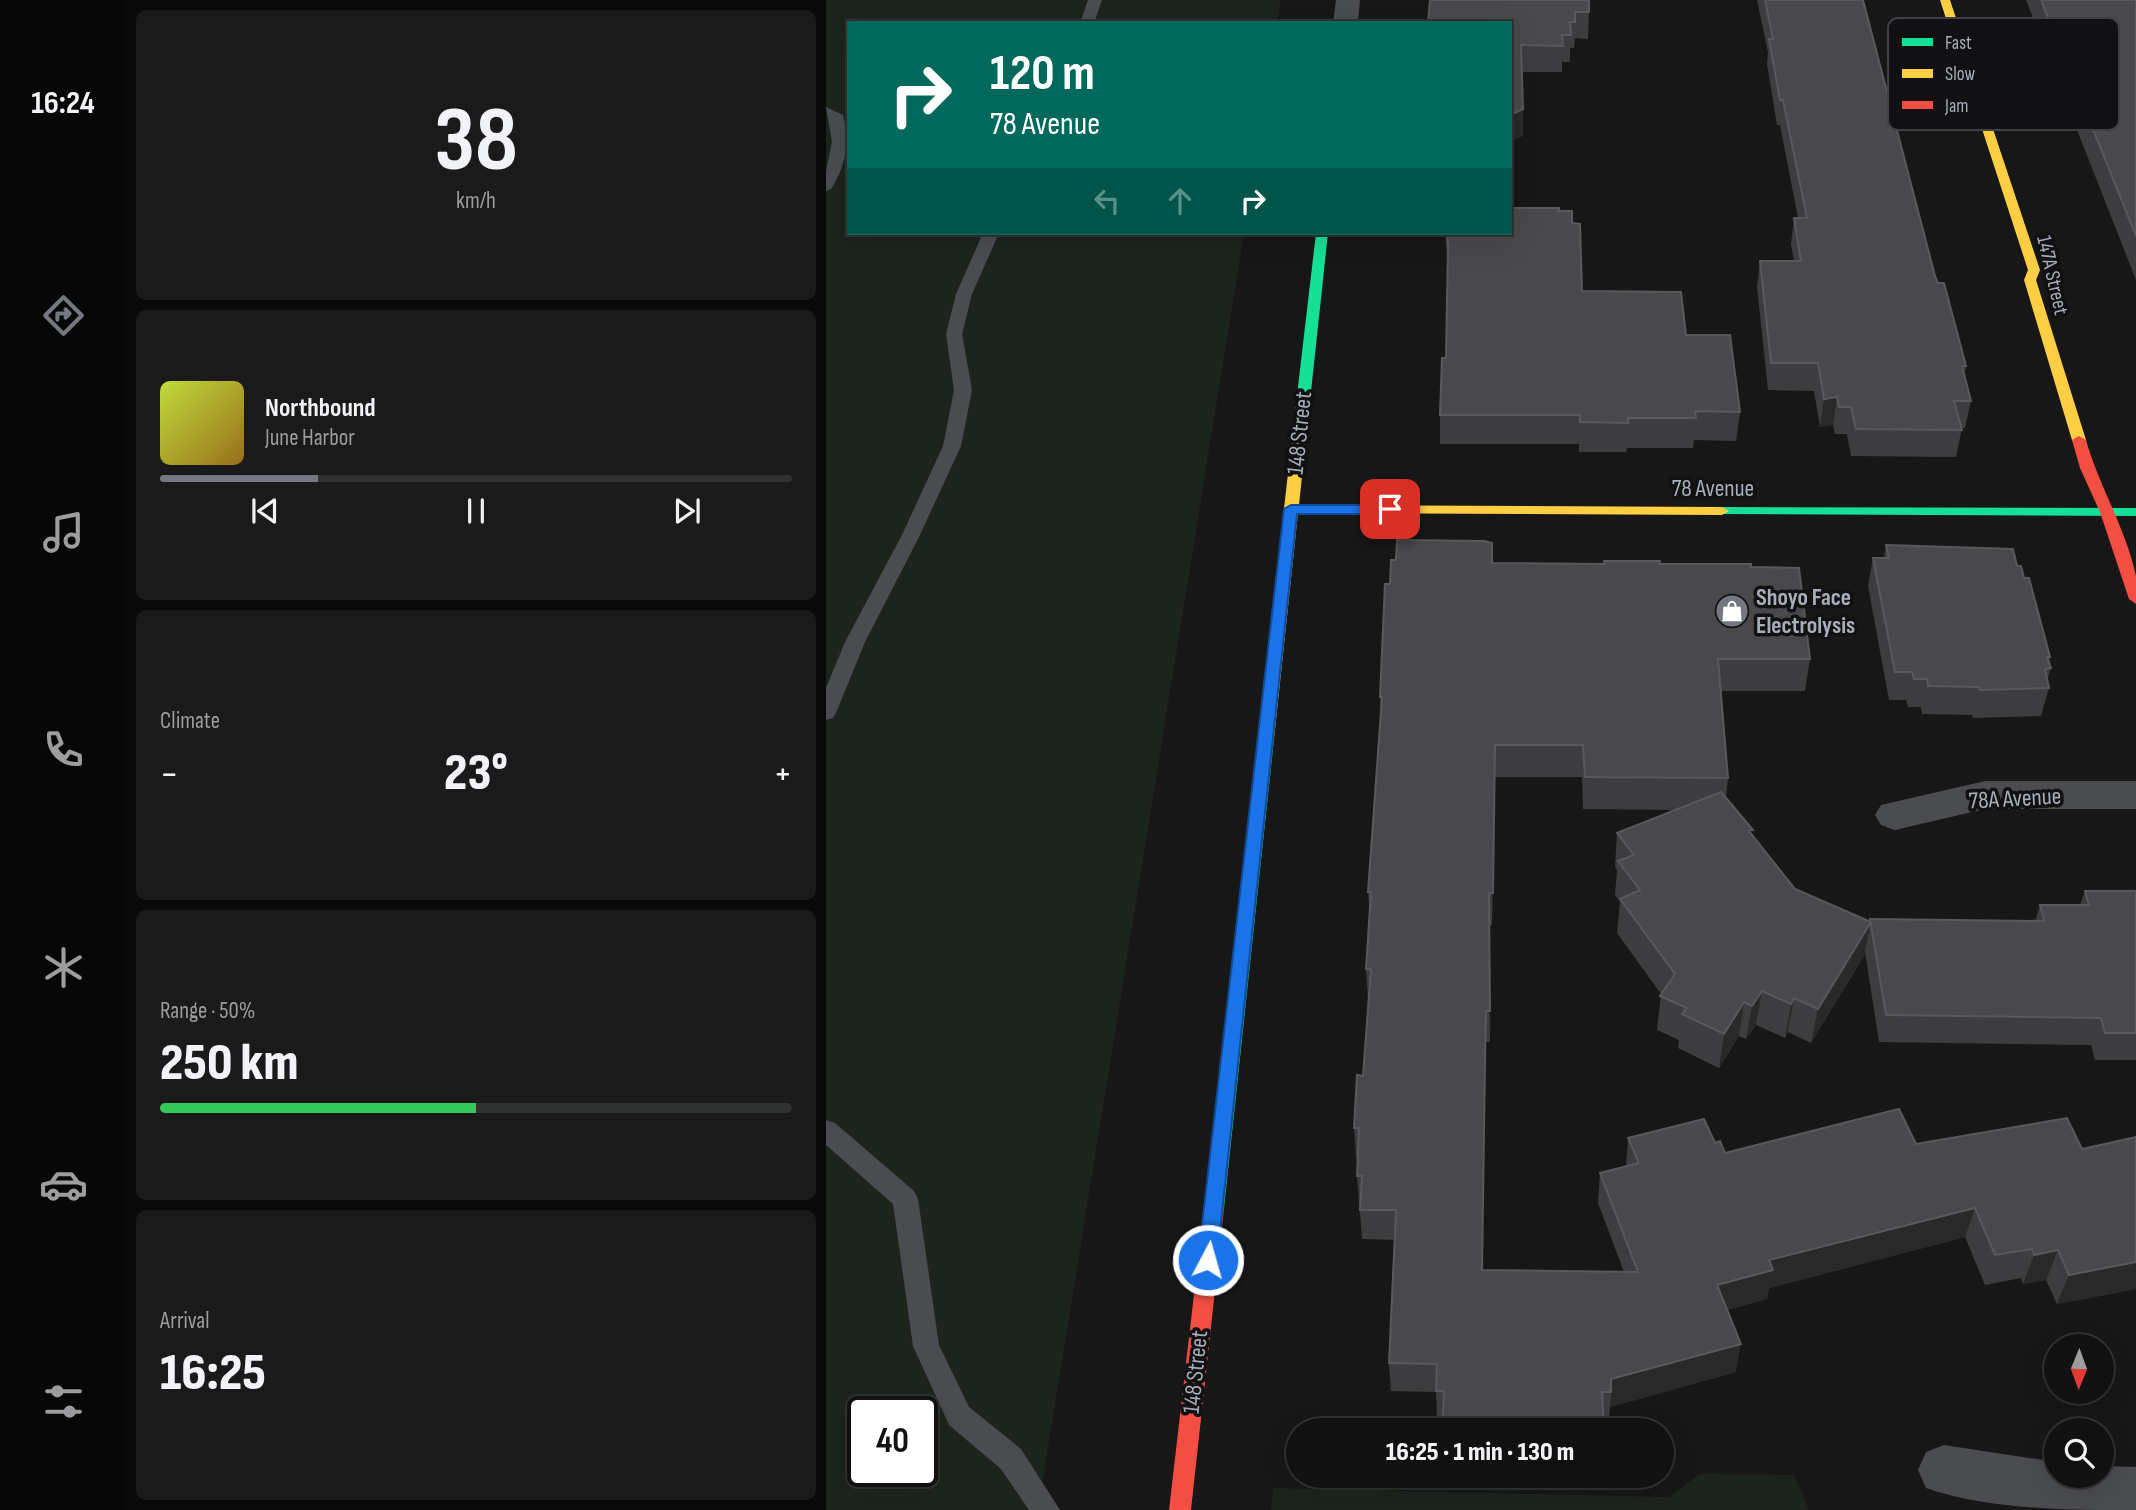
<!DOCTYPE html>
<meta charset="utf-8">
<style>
body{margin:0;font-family:"Sofia Sans Condensed",sans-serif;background:#1a1a1a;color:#f1f3f6;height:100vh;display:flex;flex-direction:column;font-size:26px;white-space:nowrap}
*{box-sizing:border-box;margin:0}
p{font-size:23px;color:#9c9d9f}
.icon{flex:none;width:38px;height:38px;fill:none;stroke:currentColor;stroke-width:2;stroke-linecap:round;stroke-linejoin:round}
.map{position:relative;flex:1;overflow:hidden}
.sheet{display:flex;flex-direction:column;gap:10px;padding:10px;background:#090909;width:700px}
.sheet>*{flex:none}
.banner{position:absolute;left:21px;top:21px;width:665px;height:214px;border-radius:0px;box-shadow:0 7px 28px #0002,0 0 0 2px #303131;background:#00695c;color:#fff;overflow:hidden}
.needle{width:46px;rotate:181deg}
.tools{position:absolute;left:1218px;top:1334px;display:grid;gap:14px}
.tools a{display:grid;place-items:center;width:70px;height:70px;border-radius:50%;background:#111;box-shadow:0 7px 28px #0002,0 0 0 2px #303131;font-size:35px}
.speed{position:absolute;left:21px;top:1396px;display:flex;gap:14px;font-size:35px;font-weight:700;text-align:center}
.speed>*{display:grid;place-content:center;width:91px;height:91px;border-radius:50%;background:#111;box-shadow:0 7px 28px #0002,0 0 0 2px #303131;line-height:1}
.speed .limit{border:4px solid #111;border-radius:10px;background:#fff;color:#111}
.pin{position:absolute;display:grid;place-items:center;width:60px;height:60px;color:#fff;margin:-30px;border-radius:14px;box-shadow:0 4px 10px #0006}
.me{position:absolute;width:77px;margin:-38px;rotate:6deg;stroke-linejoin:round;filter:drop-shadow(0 0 5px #0008)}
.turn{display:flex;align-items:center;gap:24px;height:147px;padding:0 28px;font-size:32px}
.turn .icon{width:91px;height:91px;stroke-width:2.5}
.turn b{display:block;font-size:49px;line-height:60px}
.lanes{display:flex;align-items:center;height:66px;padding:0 28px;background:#0003;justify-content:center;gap:35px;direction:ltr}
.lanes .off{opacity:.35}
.big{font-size:52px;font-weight:800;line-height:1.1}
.sheet .card{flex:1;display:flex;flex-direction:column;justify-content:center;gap:10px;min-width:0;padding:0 24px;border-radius:10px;background:#1a1a1a}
.sheet .dial{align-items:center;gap:0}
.dial b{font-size:91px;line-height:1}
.song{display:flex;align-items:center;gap:21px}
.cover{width:84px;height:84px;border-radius:10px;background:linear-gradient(135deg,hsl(70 70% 55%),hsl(40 70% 35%))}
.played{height:7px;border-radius:4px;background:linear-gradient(90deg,#757880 25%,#303131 25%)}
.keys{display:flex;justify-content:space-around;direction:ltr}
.heat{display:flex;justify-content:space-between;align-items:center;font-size:38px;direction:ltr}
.charge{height:10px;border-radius:5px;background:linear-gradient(90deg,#34c759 50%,#303131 0)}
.trip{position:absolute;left:460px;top:1418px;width:388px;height:70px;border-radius:35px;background:#111;box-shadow:0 7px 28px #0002,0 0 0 2px #303131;font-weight:800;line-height:70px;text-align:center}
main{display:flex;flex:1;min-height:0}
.tab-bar{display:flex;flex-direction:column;width:126px;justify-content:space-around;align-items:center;background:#070707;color:#9c9d9f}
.tab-bar .icon{width:49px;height:49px}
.tab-bar .selected{color:#757880}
.tab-bar b{font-size:32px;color:#f1f3f6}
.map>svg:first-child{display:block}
.green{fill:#1d241e;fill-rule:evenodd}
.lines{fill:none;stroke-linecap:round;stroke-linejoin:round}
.lane{fill:#4b4c50;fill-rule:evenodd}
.street{fill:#4b4c50;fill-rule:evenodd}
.fast{fill:#16e098;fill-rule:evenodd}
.slow{fill:#ffcf43;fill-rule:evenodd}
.jam{fill:#f24e42;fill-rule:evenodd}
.wall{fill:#3d3d3f}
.shaded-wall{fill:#29292a}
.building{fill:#49494c;stroke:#58595d;stroke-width:2}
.route{fill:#1a73e8;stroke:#114b97;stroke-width:2}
.labels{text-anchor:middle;stroke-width:7;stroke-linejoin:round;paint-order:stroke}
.far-street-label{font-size:21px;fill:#a8adb8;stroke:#111113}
.street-label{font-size:24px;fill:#a8adb8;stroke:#111113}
.poi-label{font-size:24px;font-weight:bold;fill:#a8adb8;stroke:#111113;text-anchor:start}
.key{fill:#111113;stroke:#3e4045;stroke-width:2}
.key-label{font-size:19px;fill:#a8adb8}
</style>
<main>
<nav class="tab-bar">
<b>16:24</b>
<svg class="icon selected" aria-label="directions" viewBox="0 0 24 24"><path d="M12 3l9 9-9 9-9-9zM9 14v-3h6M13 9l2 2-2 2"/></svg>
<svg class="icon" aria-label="music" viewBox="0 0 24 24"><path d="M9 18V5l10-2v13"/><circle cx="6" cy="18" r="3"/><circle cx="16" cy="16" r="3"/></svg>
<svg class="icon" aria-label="phone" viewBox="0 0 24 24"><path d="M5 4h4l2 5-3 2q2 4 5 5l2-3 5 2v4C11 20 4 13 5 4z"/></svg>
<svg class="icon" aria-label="climate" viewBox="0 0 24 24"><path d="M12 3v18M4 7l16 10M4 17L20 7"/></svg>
<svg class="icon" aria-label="car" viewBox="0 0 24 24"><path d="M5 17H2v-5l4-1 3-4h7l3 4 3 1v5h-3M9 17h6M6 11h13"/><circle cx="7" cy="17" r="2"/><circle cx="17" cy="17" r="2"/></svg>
<svg class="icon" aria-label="filters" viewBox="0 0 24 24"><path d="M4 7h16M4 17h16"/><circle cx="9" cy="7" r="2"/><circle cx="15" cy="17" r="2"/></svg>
</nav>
<section class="sheet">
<div class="card dial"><b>38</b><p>km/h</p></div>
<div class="card">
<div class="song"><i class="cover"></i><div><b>Northbound</b><p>June Harbor</p></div></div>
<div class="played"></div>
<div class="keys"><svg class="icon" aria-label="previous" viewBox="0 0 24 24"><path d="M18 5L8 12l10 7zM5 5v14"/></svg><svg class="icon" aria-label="pause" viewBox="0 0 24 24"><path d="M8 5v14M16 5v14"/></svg><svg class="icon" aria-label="next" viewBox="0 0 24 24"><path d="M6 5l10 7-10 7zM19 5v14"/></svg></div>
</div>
<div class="card"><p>Climate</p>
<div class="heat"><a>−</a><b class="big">23°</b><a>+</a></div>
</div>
<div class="card"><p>Range · 50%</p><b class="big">250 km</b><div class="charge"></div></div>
<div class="card"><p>Arrival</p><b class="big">16:25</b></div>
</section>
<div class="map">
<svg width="1310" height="1510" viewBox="0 0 1310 1510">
<rect width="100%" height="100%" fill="#171717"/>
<!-- green -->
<path class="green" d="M 0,0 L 455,0 L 451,23 L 23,23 L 23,233 L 418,233 L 212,1510 L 0,1510 ZM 37,1412 L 96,1412 L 96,1472 L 37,1472 Z
M 873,1474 L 968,1475 L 983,1510 L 445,1510 L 447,1488 L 843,1497 Z"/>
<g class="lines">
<!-- lane -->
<path class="lane" d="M 262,0 L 276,0 L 268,23 L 254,23 Z
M 0,107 L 17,115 C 24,142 20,166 5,189 L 0,191 L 0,171 L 6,142 Z
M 157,233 L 173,233 L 146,294 L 136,334 L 146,390 L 135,446 L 94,535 L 39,642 L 10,713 L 7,718 L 0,720 L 0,688 L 19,642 L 76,535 L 117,446 L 128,390 L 120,334 L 130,294 Z
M 0,1120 L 9,1123 L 88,1191 L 92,1199 L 113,1345 L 143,1407 L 195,1449 L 234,1510 L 203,1510 L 175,1469 L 123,1425 L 87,1346 L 67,1204 L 0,1145 Z"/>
<!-- street -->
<path class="street" d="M 510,0 L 534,0 L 532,23 L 507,23 Z
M 1159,781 L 1310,781 L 1310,809 L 1159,809 L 1069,830 L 1055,825 L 1049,815 L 1055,805 Z
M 1118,1445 L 1230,1462 L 1230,1475 L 1276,1475 L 1276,1466 L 1310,1467 L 1310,1510 C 1243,1510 1162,1510 1100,1488 L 1092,1470 L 1100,1452 Z"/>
<!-- fast -->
<path class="fast" d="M 490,233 L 502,233 L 480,438 L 473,442 L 466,438 Z
M 896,507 L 1310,508 L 1310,516 L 891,514 L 889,511 L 891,508 Z
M 440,733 L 448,739 L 398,1208 L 395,1214 L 388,1216 L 381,1214 L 378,1208 L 432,739 Z"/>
<!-- slow -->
<path class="slow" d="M 1114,0 L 1124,0 L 1214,270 L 1210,280 L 1260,440 L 1258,443 L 1248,443 L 1246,440 L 1198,280 L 1202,270 Z
M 473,434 L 480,438 L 473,505 L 896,507 L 903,511 L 896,515 L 472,513 L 448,739 L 440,745 L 432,739 L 466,438 Z"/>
<!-- jam -->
<path class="jam" d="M 1253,436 L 1260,440 C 1273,486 1300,529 1310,576 C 1310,585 1310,595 1310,604 L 1303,599 L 1274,512 L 1254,468 L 1246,440 Z
M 388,1200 L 395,1202 L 398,1208 L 365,1510 L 343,1510 L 378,1208 L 381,1202 Z"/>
</g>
<!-- wall -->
<path class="wall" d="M 604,0 L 763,12 L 762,39 L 749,38 L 748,48 L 744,48 L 744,62 L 736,62 L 736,72 L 696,72 L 697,136 Z
M 931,0 L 1037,0 L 1109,276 L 1140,366 L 1138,374 L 1145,401 L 1139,428 L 1136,428 L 1130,457 L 1025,456 L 1021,434 L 1009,434 L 1007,425 L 994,427 L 988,391 L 942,390 L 931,287 L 934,261 L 968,261 L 965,244 L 968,218 L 972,218 L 954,125 L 951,125 L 941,64 L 942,52 Z
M 1200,0 L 1310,0 L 1310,280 Z
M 733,211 L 746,223 L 756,291 L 860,335 L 914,412 L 910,441 L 868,440 L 867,448 L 801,448 L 800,452 L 753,452 L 753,444 L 614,444 L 614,415 L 620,358 L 622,265 L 619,233 L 684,233 Z
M 1060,545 L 1191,566 L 1198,578 L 1224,657 L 1223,661 L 1225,668 L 1221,681 L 1223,688 L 1215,716 L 1147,718 L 1146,715 L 1096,714 L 1095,707 L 1082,707 L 1080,700 L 1063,700 L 1042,586 L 1047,558 L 1058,558 Z
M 570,560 L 666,563 L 777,564 L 834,564 L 925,567 L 984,659 L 979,691 L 895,691 L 902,778 L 900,797 L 926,836 L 969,889 L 1043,921 L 1044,919 L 1209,921 L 1214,905 L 1254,905 L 1259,891 L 1310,891 L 1310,1060 L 1269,1060 L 1265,1045 L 1053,1042 L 1039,952 L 1038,956 L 985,1043 L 962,1032 L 959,1038 L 930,1025 L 920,1039 L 913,1036 L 893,1068 L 852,1048 L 853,1040 L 831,1030 L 835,994 L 791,933 L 794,902 L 789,895 L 791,870 L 789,867 L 791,833 L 849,810 L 757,809 L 756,777 L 669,777 L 666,925 L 663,925 L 664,1042 L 660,1042 L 658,1091 L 656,1270 L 798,1272 L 772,1203 L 774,1173 L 800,1166 L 802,1138 L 889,1143 L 899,1153 L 1090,1144 L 1256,1149 L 1310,1137 L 1310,1289 L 1231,1304 L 1220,1280 L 1197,1284 L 1195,1278 L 1159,1285 L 1139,1237 L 943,1288 L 941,1299 L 901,1310 L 910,1372 L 784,1407 L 783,1420 L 611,1419 L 610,1392 L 565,1391 L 563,1363 L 569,1240 L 536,1239 L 531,1176 L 532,1158 L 530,1158 L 528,1128 L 537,1076 L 542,1000 L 540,969 L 544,915 L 542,892 L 555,716 L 554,697 L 564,584 Z"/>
<!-- shaded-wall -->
<path class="shaded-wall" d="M 697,109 L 697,136 L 684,142 L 684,115 Z
M 1011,397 L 1007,425 L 994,427 L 998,399 Z
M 1045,922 L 1038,956 L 985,1043 L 992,1009 Z
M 936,991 L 930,1025 L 920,1039 L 926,1006 Z
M 968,998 L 962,1032 L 959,1038 L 965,1004 Z
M 918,1002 L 913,1036 L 893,1068 L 898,1034 Z
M 1149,1208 L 1139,1237 L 943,1288 L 941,1299 L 886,1314 L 891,1285 L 943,1260 Z
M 1232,1250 L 1220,1280 L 1197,1284 L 1208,1255 Z
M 1310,1262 L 1310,1289 L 1231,1304 L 1243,1275 Z
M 915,1344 L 910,1372 L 784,1407 L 785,1392 L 785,1379 Z"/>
<!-- building -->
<path class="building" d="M 604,0 L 763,0 L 763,12 L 749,12 L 749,22 L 744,22 L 745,35 L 736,35 L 737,46 L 695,45 L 697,109 L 684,115 L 684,23 L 602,23 Z
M 939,0 L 1037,0 L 1109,276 L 1112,283 L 1118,283 L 1140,366 L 1136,366 L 1145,401 L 1128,401 L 1136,430 L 1030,429 L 1025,407 L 1013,407 L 1011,397 L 998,399 L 992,363 L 945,363 L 934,261 L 975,261 L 968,218 L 981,218 L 957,100 L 954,100 L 943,39 L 947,39 Z
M 1215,0 L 1310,0 L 1310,236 Z
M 684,208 L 733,208 L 733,211 L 746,211 L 746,223 L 754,224 L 756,291 L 855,292 L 860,335 L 904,335 L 914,412 L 869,411 L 870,418 L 802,418 L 802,423 L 754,422 L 754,415 L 614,415 L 616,358 L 620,358 L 622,245 L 621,233 L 684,233 Z
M 571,540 L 659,541 L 666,543 L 666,563 L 778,564 L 778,561 L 834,561 L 834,564 L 925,564 L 925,567 L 973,568 L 984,659 L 892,659 L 902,778 L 759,777 L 757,745 L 669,745 L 667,893 L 663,893 L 664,1011 L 660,1011 L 659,1060 L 656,1270 L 812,1272 L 774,1173 L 813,1163 L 802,1138 L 878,1119 L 889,1143 L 894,1141 L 899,1153 L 1073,1109 L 1090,1144 L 1241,1118 L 1256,1149 L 1310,1137 L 1310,1262 L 1243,1275 L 1232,1250 L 1208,1255 L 1206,1249 L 1169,1255 L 1149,1208 L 943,1260 L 947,1270 L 891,1285 L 915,1344 L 785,1379 L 785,1392 L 776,1392 L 778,1430 L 616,1430 L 618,1391 L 610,1391 L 611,1364 L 563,1363 L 570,1210 L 534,1210 L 536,1176 L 531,1176 L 533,1128 L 528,1128 L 531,1075 L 537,1076 L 545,969 L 540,969 L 545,892 L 542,892 L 556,697 L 554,697 L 559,584 L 564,584 L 565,560 L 570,560 Z
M 1060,545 L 1187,549 L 1191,566 L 1195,566 L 1198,578 L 1203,578 L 1224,657 L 1221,657 L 1225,668 L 1219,669 L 1223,688 L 1154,690 L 1153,687 L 1102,686 L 1101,679 L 1088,679 L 1086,672 L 1069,672 L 1047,558 L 1063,558 Z
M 895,792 L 927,830 L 923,831 L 969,889 L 1045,922 L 992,1009 L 968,998 L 965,1004 L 936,991 L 926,1006 L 918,1002 L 898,1034 L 856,1014 L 861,1008 L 834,996 L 849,974 L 794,899 L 814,890 L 792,861 L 808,855 L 791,833 Z
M 1259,891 L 1310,891 L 1310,1033 L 1279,1033 L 1275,1018 L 1060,1015 L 1044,919 L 1218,921 L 1214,905 L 1263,905 Z"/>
<!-- route -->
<path class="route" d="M 465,505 L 564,505 L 571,509 L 564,514 L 471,514 L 391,1260 L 388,1266 L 382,1269 L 375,1266 L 372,1260 L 458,509 Z"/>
<!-- icons -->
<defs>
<symbol id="shop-disc" viewBox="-11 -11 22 22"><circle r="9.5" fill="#757880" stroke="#111113"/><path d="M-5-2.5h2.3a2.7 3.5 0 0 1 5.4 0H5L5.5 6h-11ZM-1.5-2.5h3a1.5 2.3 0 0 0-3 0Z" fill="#fff"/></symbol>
</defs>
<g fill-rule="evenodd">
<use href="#shop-disc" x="887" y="592" width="38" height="38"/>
</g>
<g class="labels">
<!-- far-street labels -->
<g class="far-street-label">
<text transform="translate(1227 275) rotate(77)" y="7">147A Street</text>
</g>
<!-- street labels -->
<g class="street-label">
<text transform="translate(473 433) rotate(-84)" y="8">148 Street</text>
<text x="887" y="496">78 Avenue</text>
<text transform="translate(1189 798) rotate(-3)" y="8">78A Avenue</text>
<text transform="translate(369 1372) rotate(-84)" y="8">148 Street</text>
</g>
<!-- poi labels -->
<g class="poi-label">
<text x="930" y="605">Shoyo Face<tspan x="930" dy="28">Electrolysis</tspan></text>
</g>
</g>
<!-- legend -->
<rect x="1062" y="18" width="231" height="112" rx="10" class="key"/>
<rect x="1076" y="38" width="31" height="8" fill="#16e098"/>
<rect x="1076" y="69" width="31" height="9" fill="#ffcf43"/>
<rect x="1076" y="101" width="31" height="8" fill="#f24e42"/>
<g class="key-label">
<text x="1119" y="49">Fast</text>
<text x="1119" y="80">Slow</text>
<text x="1119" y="112">Jam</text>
</g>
</svg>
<div class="tools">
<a><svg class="needle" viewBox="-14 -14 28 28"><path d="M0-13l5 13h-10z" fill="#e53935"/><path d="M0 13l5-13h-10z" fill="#9c9d9f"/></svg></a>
<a><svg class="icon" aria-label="search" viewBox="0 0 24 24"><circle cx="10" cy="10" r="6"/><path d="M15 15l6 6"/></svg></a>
</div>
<div class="speed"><div class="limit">40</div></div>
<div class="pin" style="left:564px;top:509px;background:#d93025"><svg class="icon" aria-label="arrive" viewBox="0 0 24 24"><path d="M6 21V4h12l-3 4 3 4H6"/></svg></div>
<svg class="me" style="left:382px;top:1260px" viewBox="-20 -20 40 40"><circle r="17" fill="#1a73e8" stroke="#fff" stroke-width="3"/><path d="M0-11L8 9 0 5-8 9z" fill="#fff"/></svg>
<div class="trip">16:25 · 1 min · 130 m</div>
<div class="banner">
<div class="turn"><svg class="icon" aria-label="right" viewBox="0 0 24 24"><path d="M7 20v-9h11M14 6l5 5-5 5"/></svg><div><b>120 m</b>78 Avenue</div></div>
<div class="lanes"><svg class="icon off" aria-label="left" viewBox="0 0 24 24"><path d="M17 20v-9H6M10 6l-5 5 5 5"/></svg><svg class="icon off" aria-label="ahead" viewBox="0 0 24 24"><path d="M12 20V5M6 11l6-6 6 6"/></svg><svg class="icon" aria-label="right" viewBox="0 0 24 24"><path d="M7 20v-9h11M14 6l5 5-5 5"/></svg></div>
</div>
</div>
</main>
